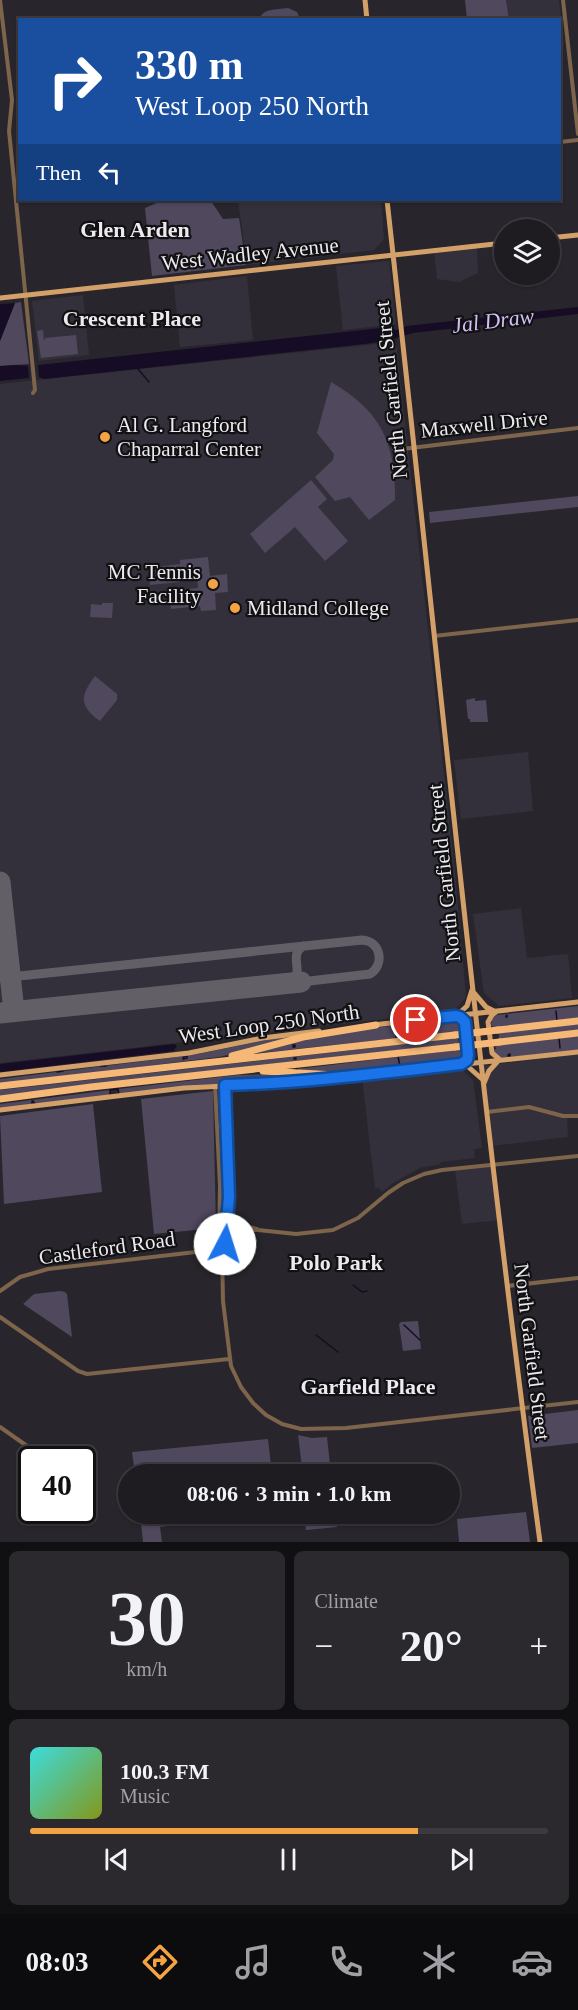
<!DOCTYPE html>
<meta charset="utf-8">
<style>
body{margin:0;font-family:"Times New Roman",serif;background:#2b292e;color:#f1f3f6;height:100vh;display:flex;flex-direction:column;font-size:22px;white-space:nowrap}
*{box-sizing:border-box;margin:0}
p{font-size:20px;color:#a1a1a5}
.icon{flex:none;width:33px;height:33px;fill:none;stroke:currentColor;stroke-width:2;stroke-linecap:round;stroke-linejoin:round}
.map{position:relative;height:1542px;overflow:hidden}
.side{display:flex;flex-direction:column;gap:9px;padding:9px;background:#100f12;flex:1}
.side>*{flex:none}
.top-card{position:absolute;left:18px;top:18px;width:543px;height:183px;border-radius:0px;box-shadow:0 2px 4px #0004,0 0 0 2px #3c3a3f;background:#1a4fa0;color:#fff;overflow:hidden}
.fabs{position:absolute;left:494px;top:219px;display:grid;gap:12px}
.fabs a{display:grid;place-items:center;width:66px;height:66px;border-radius:50%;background:#1e1c21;box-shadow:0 2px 4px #0004,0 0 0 2px #3c3a3f;font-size:30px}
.speed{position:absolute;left:18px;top:1446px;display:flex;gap:12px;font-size:30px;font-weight:700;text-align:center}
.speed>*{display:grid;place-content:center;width:78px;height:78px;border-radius:50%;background:#1e1c21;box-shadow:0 2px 4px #0004,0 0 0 2px #3c3a3f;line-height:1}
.speed .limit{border:3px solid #111;border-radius:9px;background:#fff;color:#111}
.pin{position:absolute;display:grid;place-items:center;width:51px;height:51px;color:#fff;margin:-26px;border:3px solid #fff;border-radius:50%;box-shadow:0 2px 6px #0007}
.me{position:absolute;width:66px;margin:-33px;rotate:5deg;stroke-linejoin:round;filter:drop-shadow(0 0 4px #0008)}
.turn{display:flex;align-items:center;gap:21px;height:126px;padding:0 18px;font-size:27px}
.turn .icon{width:78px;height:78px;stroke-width:2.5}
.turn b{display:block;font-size:42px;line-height:51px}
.then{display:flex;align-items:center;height:57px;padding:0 18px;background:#0003;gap:12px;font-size:22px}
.big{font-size:45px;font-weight:700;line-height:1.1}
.side .widget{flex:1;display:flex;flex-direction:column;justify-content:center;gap:9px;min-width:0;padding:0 21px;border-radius:9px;background:#2b292e}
.side .dial{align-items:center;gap:0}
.dial b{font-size:78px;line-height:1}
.song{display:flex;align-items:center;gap:18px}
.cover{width:72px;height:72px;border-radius:9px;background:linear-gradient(135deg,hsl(180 70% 55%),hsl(70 70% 35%))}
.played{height:6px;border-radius:3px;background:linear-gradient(90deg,#f4a344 75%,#3c3a3f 75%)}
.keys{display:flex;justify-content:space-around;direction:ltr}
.heat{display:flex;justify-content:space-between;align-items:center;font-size:33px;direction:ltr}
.side .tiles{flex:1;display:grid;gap:9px;grid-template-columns:1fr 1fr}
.widget:last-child{grid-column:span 2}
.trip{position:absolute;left:118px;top:1464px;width:342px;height:60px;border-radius:30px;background:#1e1c21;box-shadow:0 2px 4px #0004,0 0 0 2px #3c3a3f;font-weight:700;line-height:60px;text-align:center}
.tabs{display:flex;height:96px;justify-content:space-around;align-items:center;background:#0c0b0d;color:#a1a1a5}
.tabs .icon{width:42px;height:42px}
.tabs .on{color:#f4a344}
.tabs b{font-size:27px;color:#f1f3f6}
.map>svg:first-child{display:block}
.built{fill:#34303b}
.green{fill:#50485d}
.water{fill:#170c25}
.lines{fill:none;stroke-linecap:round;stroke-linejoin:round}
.stream{stroke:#170c25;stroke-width:1.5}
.taxiway{stroke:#626066;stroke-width:9}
.runway{stroke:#626066;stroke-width:21}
.minor{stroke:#7d644b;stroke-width:4}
.major{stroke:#d4a06a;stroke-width:5}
.highway{stroke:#f6b876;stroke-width:7}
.highway-bridge{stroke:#f6b876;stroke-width:7}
.route-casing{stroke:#114b97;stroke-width:15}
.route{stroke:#1a73e8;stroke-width:10}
.poi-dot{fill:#f4a344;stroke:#111012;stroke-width:2}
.labels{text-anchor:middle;stroke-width:4.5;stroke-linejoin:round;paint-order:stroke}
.street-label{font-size:21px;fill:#eceaee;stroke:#111012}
.poi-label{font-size:21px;fill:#eceaee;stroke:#111012;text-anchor:start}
.neighbourhood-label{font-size:22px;font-weight:bold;fill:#eceaee;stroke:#111012}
.water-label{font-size:22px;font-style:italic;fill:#d3bef6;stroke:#111012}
</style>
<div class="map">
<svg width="578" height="1542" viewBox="0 0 578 1542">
<rect width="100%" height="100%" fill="#28262c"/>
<!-- built -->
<path class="built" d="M 506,0 L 559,0 L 564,45 L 560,45 L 560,20 L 509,19 Z
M 238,200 L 381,200 L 384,239 L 374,250 L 247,265 Z
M 477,246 L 478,273 L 459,282 L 437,279 L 434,251 Z
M 389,261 L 396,324 L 343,330 L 336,266 Z
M 247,276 L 253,340 L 180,347 L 174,285 Z
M 83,295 L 89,355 L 39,361 L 32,301 Z
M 396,342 L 455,873 L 466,997 L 454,1011 L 0,1063 L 0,384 Z
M 528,752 L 533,811 L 461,819 L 454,760 Z
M 521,908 L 527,958 L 568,954 L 572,998 L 499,1006 L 484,993 L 473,914 Z
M 578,1054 L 578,1115 L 567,1116 L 568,1137 L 491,1146 L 481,1066 Z
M 460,1068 L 473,1080 L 482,1148 L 474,1149 L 475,1158 L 441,1162 L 439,1165 L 422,1167 L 393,1183 L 382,1192 L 379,1188 L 375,1188 L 362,1078 Z
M 493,1165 L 499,1220 L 462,1224 L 455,1169 Z"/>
<!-- green -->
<path class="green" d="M 465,0 L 506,0 L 509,19 L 467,19 Z
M 288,8 L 297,12 L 300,19 L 260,19 C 262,8 277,10 288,8 Z
M 164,200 L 174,200 L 182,203 L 211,201 L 223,219 L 239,218 L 246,265 L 152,276 L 145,208 Z
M 21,302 L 29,364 L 0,366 L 0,341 L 15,303 Z
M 43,330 L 44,341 L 45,338 L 76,335 L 78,354 L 41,358 L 37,331 Z
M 331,382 C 381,411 396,443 395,500 L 369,520 L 350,497 L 335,501 L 315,477 L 333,460 L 334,454 L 317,433 Z
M 311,480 L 327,499 L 318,507 L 348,541 L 325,561 L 295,527 L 265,553 L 250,534 Z
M 578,496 L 578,507 L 430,523 L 429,512 Z
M 208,557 L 210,576 L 227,574 L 228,592 L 215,593 L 216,610 L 201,611 L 200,606 L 171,609 L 169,591 L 198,588 L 197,577 L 180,579 L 180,582 L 150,585 L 148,568 L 180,564 L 180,560 Z
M 102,603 L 113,603 L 112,618 L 90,617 L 91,604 L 102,605 Z
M 95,676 L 117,694 L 117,700 L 100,721 C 79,706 80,696 95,676 Z
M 475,698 L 475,701 L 486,700 L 488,722 L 470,722 L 470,719 L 468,719 L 466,700 Z
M 578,1006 L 578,1018 L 493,1028 L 493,1026 L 491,1026 L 492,1018 L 497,1015 Z
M 456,1019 L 460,1019 L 465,1029 L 463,1029 L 463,1031 L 250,1054 L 335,1032 Z
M 578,1024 L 578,1030 L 499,1039 L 499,1033 Z
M 578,1036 L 578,1050 L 501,1058 L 495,1055 L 493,1050 L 496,1049 L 495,1045 Z
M 294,1037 L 249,1050 L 219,1057 L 0,1084 L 0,1079 L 193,1055 L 267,1040 Z
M 458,1038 L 459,1043 L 0,1096 L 0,1090 Z
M 465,1049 L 465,1055 L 461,1061 L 346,1074 L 288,1070 Z
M 276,1074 L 319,1078 L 284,1081 L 192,1085 L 119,1094 L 118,1089 L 237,1075 Z
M 110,1090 L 110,1095 L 0,1108 L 0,1104 Z
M 213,1091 L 216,1228 L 154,1234 L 141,1099 Z
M 93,1104 L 102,1192 L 4,1204 L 0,1116 Z
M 60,1291 L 65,1292 L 67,1294 L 72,1337 L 23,1304 L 34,1294 Z
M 418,1321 L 421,1349 L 403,1351 L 399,1324 L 401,1322 Z
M 578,1410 L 578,1443 L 532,1448 L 528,1416 Z
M 298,1435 L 312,1438 L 327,1437 L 331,1474 L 135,1474 L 132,1452 L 268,1439 L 271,1466 L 294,1464 L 302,1467 Z
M 526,1512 L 530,1542 L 459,1542 L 457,1519 Z
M 140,1514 L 182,1514 L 184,1524 L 160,1527 L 162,1542 L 143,1542 Z
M 304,1514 L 336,1514 L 337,1527 L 306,1530 Z"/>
<!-- water -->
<path class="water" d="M 15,303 L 0,341 L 0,304 Z
M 578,307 L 578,314 L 413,333 L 390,340 L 365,344 L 44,379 L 39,377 L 38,365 L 390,327 L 396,330 L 407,326 Z
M 16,365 L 28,366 L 29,378 L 0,381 L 0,366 Z
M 174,1044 L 177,1046 L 174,1051 L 0,1072 L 0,1064 Z"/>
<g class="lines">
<!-- stream -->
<path class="stream" d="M 138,369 L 149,382
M 556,1011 L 557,1021
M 507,1015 L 507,1017 L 506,1017 L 506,1016 Z
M 395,1030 L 396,1038
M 559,1038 L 560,1048
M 293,1045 L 295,1045 L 295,1047 L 293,1047 Z
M 510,1054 L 510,1056 L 508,1056 L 508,1055 Z
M 184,1056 L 187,1056 L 187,1058 L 183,1059 Z
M 398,1056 L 400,1067
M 294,1058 L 296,1058 L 296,1059 L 294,1059 Z
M 101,1066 L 106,1066
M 297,1069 L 298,1071 L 296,1071 L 295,1070 Z
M 57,1072 L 63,1071
M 118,1089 L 119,1094 L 110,1095 L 110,1090 Z
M 220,1092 L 225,1191 L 224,1218
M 32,1101 L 33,1101 L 35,1104 L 32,1104 Z
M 231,1226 L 241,1227
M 223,1243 L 223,1232
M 353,1285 L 362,1292 L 367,1291
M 404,1325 L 420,1340
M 316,1335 L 338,1352"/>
<!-- taxiway -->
<path class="taxiway" d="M 0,978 L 362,940 C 381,941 385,965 370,974 L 301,982
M 289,983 C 307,972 287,957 303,946
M 3,1013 L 10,1009 L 13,1002"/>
<!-- runway -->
<path class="runway" d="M 0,882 L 13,1002
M 0,1013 L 301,982"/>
<!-- minor -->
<path class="minor" d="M 0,0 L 12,100 L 9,131 L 35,390 L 33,393
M 563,0 L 578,134
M 560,142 L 578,140
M 394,450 L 578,428
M 434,636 L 578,620
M 215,1086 L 220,1186 L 219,1244 L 222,1249 L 223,1301 L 231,1366 L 241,1387 L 253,1403 L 266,1415 L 282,1424 L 301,1429 L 346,1428 L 578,1402
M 487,1112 L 529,1107 L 563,1116 L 578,1116
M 219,1223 L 234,1223 L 257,1229
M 219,1230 L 258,1230 L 296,1234 L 333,1230 L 358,1218 L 388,1193 L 403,1183 L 424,1174 L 442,1170 L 578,1156
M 222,1249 C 236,1229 226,1116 225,1086
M 507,1286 L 578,1278
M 0,1291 L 20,1277 L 48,1269 L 222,1249
M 0,1317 L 78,1371 L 87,1374 L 229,1359
M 0,1427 L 37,1453"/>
<!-- major -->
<path class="major" d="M 365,0 L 367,20
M 387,200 C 437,647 480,1096 540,1542
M 549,238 L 578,235
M 0,298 L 504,243
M 474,993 L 486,1007 L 496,1012 L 492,1015 L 488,1022 L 492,1053 L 499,1059
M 373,1025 L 578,1002
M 463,1064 L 467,1060 L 469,1055 C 467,1043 470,1020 456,1016 L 467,1006 L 472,990
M 465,1064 L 482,1079
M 372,1074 L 578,1052
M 0,1075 L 189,1053 L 263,1038 L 319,1031
M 484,1083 L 489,1071 L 498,1061
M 0,1110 L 184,1088 L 285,1083 L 339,1078"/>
<!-- highway -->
<path class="highway" d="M 498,1030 L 578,1021
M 500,1042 L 578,1033
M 232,1056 L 303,1037 L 376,1025
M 263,1071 L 335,1075 L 375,1074
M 0,1086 L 455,1035
M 0,1099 L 91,1087 L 455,1047"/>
<!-- highway-bridge -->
<path class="highway-bridge" d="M 455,1035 L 498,1030
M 455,1047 L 500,1042"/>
</g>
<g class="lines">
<defs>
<path id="route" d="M 225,1244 L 229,1197 L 225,1085 C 304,1083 382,1073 461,1064 L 467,1060 L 468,1055 L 465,1022 L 460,1017 L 456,1016 L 416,1020"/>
</defs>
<!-- route casing -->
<use href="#route" class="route-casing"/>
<!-- route -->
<use href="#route" class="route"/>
</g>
<!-- markers -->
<g class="poi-dot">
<circle cx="105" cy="437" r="6"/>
<circle cx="213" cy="584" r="6"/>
<circle cx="235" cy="608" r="6"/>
</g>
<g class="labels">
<!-- street labels -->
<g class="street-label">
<text transform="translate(250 254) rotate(-6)" y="7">West Wadley Avenue</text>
<text transform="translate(391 390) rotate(-96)" y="7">North Garfield Street</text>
<text transform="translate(484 424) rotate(-6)" y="7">Maxwell Drive</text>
<text transform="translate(444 873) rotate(-96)" y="7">North Garfield Street</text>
<text transform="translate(269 1024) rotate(-8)" y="7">West Loop 250 North</text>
<text transform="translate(107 1248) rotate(-8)" y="7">Castleford Road</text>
<text transform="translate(532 1352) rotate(83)" y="7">North Garfield Street</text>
</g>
<!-- poi labels -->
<g class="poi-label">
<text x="117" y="432">Al G. Langford<tspan x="117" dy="24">Chaparral Center</tspan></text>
<text x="201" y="579" text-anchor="end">MC Tennis<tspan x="201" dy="24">Facility</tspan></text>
<text x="247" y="615">Midland College</text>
</g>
<!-- neighbourhood labels -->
<g class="neighbourhood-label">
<text x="135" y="237">Glen Arden</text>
<text x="132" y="326">Crescent Place</text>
<text x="336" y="1270">Polo Park</text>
<text x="368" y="1394">Garfield Place</text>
</g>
<!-- water labels -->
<g class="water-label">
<text transform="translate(493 320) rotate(-7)" y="8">Jal Draw</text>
</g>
</g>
</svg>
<div class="fabs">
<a><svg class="icon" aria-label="layers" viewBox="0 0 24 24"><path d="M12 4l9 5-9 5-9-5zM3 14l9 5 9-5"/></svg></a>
</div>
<div class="speed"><div class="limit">40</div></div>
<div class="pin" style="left:416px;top:1020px;background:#d93025"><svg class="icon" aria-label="arrive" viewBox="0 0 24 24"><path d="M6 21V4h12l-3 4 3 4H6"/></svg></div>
<svg class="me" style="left:225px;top:1244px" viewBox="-20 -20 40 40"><circle r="19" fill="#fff"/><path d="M0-13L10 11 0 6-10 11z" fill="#1a73e8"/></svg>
<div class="trip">08:06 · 3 min · 1.0 km</div>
<div class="top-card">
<div class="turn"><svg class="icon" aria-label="right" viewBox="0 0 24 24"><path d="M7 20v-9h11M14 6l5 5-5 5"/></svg><div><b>330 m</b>West Loop 250 North</div></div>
<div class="then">Then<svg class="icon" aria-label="left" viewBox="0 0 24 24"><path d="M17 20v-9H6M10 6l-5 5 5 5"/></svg></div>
</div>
</div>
<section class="side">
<div class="tiles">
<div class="widget dial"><b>30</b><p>km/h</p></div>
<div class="widget"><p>Climate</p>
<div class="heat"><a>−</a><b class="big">20°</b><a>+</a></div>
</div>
<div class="widget">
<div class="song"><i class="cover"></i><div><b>100.3 FM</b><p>Music</p></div></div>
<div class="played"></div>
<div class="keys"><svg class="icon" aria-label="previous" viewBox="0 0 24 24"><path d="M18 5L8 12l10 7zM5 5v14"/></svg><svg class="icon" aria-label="pause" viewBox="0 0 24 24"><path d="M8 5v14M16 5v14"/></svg><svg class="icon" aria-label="next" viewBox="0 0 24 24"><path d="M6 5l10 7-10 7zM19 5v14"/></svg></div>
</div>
</div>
</section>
<nav class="tabs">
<b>08:03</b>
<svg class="icon on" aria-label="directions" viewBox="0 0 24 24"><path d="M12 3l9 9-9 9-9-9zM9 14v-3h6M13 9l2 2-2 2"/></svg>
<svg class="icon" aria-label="music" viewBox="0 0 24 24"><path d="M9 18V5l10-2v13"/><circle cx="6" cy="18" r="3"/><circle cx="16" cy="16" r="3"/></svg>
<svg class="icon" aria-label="phone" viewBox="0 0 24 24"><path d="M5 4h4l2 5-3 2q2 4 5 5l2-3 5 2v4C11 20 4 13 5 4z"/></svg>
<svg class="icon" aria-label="climate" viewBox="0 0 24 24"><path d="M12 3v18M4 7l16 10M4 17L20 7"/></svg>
<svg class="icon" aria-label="car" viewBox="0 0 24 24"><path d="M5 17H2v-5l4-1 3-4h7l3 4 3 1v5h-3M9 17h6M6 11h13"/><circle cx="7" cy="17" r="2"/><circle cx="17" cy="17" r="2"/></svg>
</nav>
